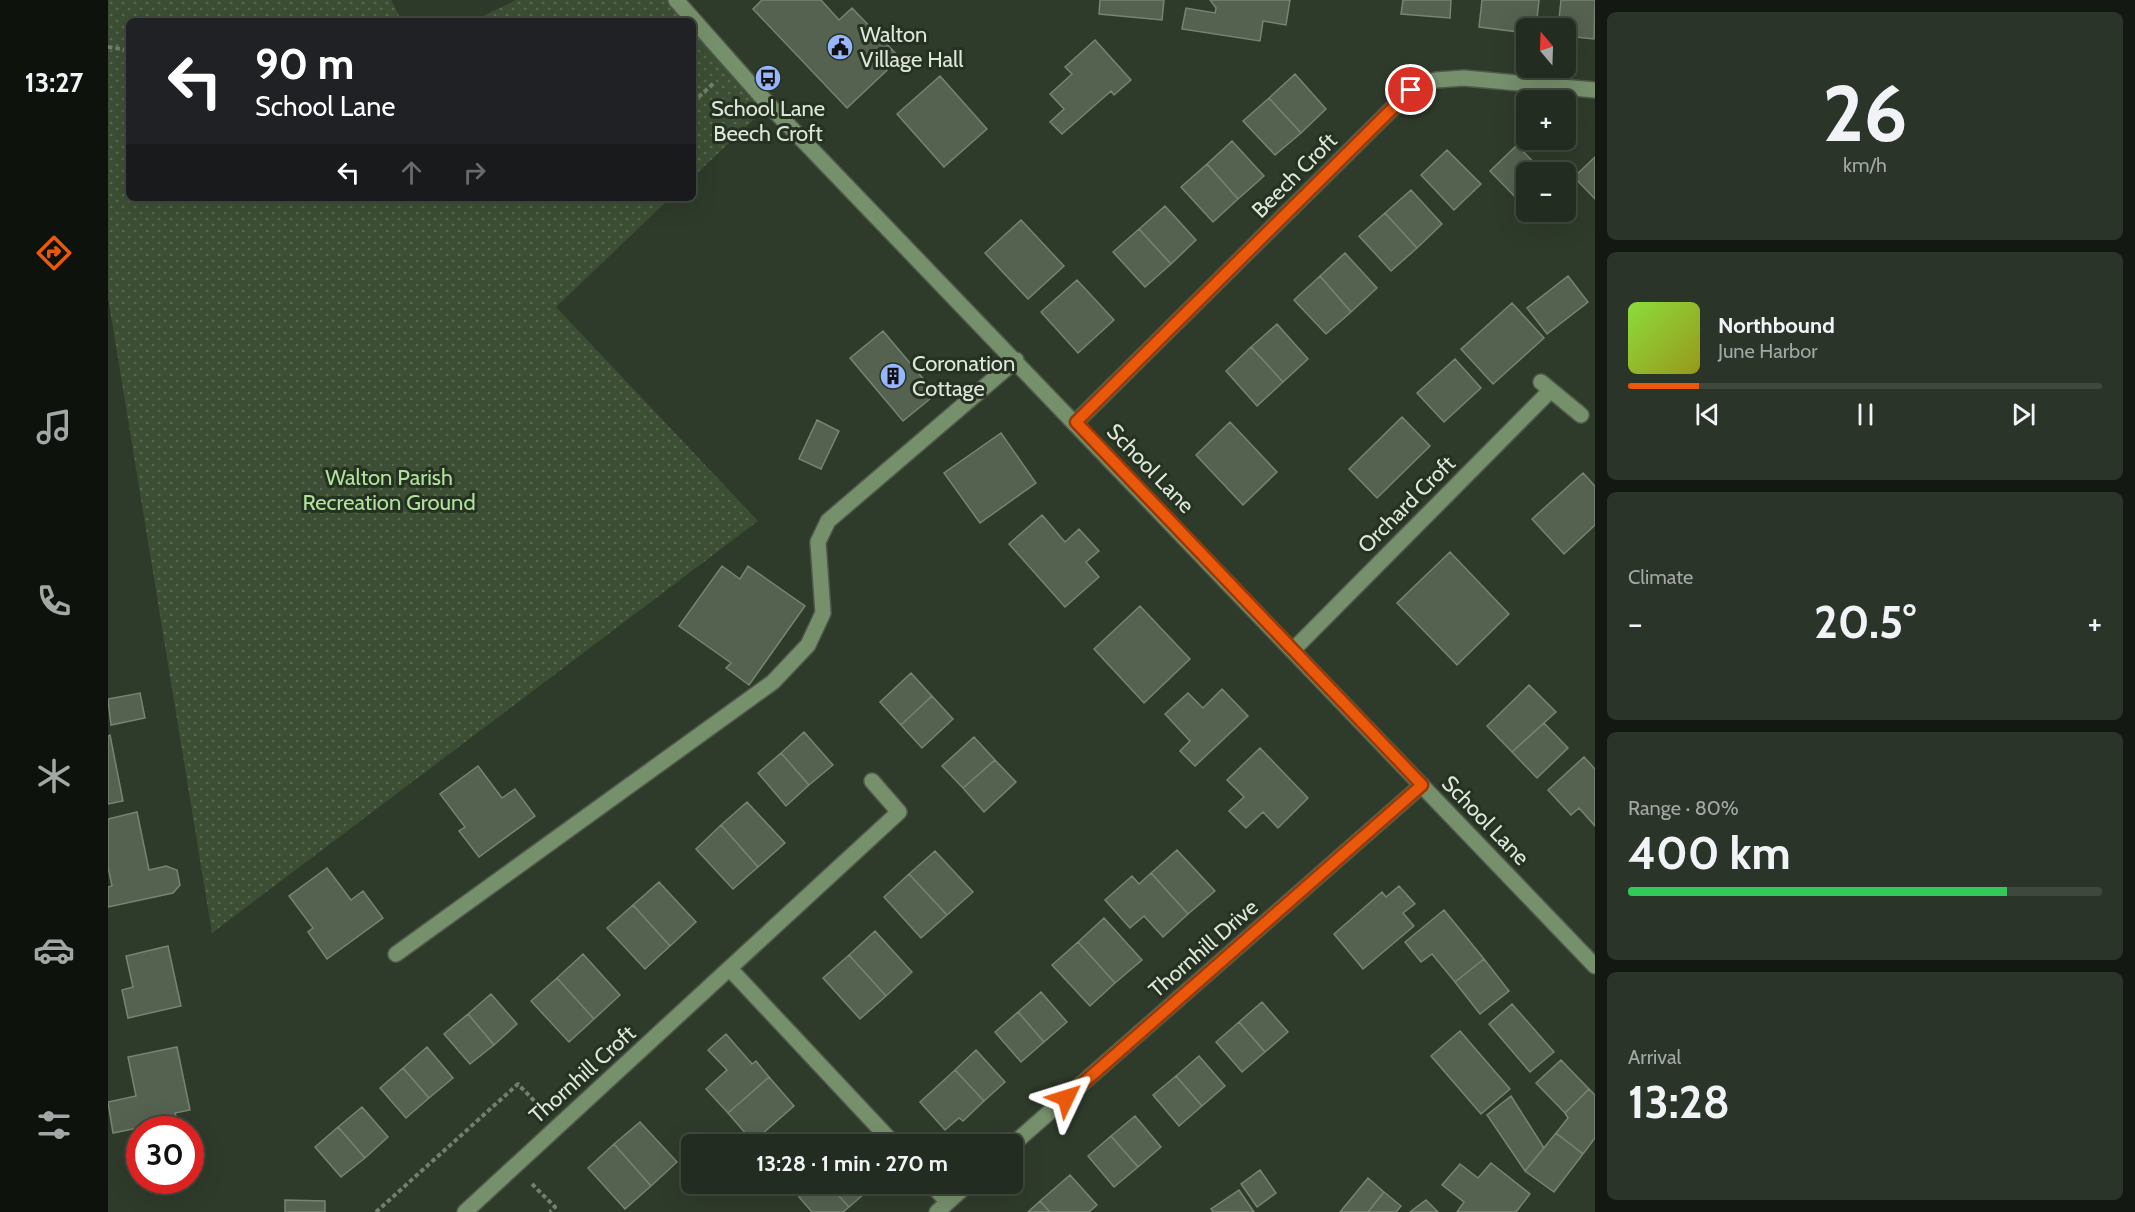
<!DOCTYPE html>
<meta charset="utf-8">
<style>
body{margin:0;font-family:Cabin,sans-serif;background:#2b3429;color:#f1f3f6;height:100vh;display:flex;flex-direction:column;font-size:22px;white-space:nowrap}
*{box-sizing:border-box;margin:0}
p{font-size:20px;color:#a3a7a5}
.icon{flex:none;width:33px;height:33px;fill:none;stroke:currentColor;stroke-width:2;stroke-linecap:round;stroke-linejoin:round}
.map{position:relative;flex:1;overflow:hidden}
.panel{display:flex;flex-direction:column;gap:12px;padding:12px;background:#131812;width:540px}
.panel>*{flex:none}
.banner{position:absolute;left:18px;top:18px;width:570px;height:183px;border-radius:9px;box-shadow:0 6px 24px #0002,0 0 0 2px #40483e;background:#202124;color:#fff;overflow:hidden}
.needle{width:39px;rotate:341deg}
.buttons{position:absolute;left:1408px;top:18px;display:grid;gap:12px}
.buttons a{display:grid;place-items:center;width:60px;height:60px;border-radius:9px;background:#232c20;box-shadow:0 6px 24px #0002,0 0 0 2px #40483e;font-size:30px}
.speed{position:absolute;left:18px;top:1116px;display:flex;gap:12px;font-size:30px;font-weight:700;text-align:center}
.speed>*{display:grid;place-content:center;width:78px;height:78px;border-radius:50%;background:#232c20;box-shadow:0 6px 24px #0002,0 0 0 2px #40483e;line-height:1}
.speed .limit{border:9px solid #d22;background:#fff;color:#111}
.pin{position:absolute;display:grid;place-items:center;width:51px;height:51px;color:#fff;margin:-26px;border:3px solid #fff;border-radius:50%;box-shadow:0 2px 6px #0007}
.me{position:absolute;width:66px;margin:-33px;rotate:49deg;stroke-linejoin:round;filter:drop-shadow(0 0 4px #0008)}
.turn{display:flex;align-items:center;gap:21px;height:126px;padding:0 30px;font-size:27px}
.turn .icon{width:78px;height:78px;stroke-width:2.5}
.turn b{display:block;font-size:42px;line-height:51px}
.lanes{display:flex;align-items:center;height:57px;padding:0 30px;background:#0003;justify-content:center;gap:30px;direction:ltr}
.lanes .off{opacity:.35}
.big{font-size:45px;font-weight:800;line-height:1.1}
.panel .tile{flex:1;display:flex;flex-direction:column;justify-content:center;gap:9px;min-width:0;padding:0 21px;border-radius:9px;background:#2b3429}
.panel .dial{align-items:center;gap:0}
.dial b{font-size:78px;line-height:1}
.song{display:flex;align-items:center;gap:18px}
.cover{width:72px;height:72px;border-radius:9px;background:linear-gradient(135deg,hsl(90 70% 55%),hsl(60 70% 35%))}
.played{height:6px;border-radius:3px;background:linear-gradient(90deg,#ea580c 15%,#40483e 15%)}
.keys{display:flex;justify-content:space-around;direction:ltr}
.heat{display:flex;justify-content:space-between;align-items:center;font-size:33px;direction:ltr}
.charge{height:9px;border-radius:4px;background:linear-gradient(90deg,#34c759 80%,#40483e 0)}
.trip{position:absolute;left:573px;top:1134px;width:342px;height:60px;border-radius:9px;background:#232c20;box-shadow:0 6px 24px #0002,0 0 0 2px #40483e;font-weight:800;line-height:60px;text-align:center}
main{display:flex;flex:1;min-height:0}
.menu{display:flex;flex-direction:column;width:108px;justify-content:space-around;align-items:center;background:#0e120d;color:#a3a7a5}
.menu .icon{width:42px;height:42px}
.menu .active{color:#ea580c}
.menu b{font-size:27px;color:#f1f3f6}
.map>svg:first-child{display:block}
.park{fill:url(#park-dots)}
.building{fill:#556250;stroke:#768471;stroke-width:1.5}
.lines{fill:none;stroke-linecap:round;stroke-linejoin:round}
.minor-casing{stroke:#4f5a4a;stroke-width:18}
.path{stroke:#747e6f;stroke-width:4;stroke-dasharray:4.5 3;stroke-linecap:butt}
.minor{stroke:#77906c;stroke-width:15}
.route-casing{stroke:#983908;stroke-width:15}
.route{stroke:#ea580c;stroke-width:10}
.labels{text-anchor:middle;stroke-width:6;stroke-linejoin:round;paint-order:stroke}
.poi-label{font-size:22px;fill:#dfe6dc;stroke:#253121;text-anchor:start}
.street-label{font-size:22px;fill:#dfe6dc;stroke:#253121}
.park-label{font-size:22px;fill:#b1e19d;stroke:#253121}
</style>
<main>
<nav class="menu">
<b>13:27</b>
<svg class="icon active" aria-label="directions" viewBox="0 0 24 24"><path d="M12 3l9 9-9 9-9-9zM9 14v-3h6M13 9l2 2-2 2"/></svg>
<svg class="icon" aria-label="music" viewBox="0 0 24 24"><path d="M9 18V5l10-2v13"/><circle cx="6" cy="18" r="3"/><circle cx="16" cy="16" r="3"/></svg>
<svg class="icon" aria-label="phone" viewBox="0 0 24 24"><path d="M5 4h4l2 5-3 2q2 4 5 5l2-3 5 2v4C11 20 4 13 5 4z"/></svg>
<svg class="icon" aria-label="climate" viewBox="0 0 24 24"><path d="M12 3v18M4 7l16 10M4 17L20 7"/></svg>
<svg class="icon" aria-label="car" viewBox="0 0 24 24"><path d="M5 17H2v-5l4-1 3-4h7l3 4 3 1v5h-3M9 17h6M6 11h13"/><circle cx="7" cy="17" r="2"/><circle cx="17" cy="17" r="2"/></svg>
<svg class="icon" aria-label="filters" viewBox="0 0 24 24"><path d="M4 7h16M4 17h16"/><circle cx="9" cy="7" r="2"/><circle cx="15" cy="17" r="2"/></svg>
</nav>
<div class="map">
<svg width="1487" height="1212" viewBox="0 0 1487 1212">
<defs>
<pattern id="park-dots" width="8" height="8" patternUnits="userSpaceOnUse" patternTransform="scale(1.5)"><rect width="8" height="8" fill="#3c4f34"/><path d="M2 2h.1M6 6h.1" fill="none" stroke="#586851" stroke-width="1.8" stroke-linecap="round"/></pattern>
</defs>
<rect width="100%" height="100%" fill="#2f3b2a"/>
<!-- park -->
<path class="park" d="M 0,0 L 283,0 L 294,21 L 21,21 L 21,198 L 562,198 L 448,307 L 650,521 L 104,933 L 0,297 Z
M 408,0 L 568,0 L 661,105 L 585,177 L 585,21 L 365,21 Z"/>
<!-- building -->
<path class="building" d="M 654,0 L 713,0 L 731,20 L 744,8 L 792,58 L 739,108 L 645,9 Z
M 992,0 L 1056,0 L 1054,20 L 991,14 Z
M 1102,0 L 1182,0 L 1178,25 L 1155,21 L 1152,41 L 1074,29 L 1078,8 L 1107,13 L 1108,8 Z
M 1295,0 L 1343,0 L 1342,18 L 1293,14 Z
M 1374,0 L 1431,0 L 1428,28 L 1419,28 L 1419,33 L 1371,27 Z
M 1453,0 L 1487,0 L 1486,39 L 1458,36 L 1458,28 L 1450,28 Z
M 987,40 L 1023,80 L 1006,95 L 1003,91 L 954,134 L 942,122 L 956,109 L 942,94 L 964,74 L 957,67 Z
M 1187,74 L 1218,109 L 1193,133 L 1161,98 Z
M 832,76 L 879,129 L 836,167 L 789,114 Z
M 1161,98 L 1193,133 L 1167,155 L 1135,121 Z
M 1124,141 L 1156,176 L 1130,199 L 1099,164 Z
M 1409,145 L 1435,172 L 1419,172 L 1419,203 L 1416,206 L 1382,171 Z
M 1339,150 L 1373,184 L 1346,210 L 1313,175 Z
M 1487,157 L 1487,199 L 1466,177 Z
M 1099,164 L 1130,199 L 1105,222 L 1073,187 Z
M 1303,190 L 1334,224 L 1309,248 L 1277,213 Z
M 1057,206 L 1088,240 L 1063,264 L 1031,229 Z
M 1277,213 L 1309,248 L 1283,271 L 1251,236 Z
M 913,220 L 956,266 L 920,299 L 877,253 Z
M 1031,229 L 1063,264 L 1037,287 L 1005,252 Z
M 1237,253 L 1269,288 L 1243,312 L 1212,276 Z
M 1212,276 L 1243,312 L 1218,334 L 1186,300 Z
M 1460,276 L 1480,302 L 1439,334 L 1419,308 Z
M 969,280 L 1006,320 L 970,353 L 933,312 Z
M 1404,303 L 1436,338 L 1385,384 L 1353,349 Z
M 1169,324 L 1200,359 L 1175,382 L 1143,347 Z
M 775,331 L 828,394 L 795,421 L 742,358 Z
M 1143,347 L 1175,382 L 1149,406 L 1118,371 Z
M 1347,359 L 1373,388 L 1336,422 L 1309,393 Z
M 1294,417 L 1322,446 L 1269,498 L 1241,469 Z
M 709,420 L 731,431 L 713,469 L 691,459 Z
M 1122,422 L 1169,472 L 1135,505 L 1088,455 Z
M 893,433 L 928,483 L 872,523 L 836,473 Z
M 1475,473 L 1487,486 L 1487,525 L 1456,554 L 1424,519 Z
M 934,515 L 957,542 L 971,529 L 991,551 L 978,562 L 991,577 L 957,607 L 901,544 Z
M 1342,552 L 1401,614 L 1349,665 L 1289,603 Z
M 614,566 L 632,579 L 640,566 L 697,606 L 641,685 L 618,668 L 623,663 L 571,626 Z
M 1032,606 L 1082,659 L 1036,703 L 986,649 Z
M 803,673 L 824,696 L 793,725 L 772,702 Z
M 1421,685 L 1448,712 L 1404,752 L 1379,726 Z
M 1114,689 L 1140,716 L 1087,766 L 1072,751 L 1082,741 L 1057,714 L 1080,693 L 1095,708 Z
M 32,693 L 37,718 L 3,725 L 0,699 Z
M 824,696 L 845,719 L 814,748 L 793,725 Z
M 1436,723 L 1460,748 L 1429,778 L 1404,752 Z
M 696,732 L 725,765 L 701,785 L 673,753 Z
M 2,735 L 15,801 L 0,804 L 0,736 Z
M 866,737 L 887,760 L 855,788 L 834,766 Z
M 1152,748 L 1200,798 L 1170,828 L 1155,812 L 1138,828 L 1121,811 L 1136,797 L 1119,780 Z
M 673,753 L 701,785 L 678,806 L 650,773 Z
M 1476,757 L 1487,769 L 1487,826 L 1471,808 L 1463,815 L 1440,790 Z
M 887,760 L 908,782 L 876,812 L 855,788 Z
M 370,766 L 394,798 L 407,789 L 427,816 L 371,857 L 351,831 L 357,827 L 332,794 Z
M 639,802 L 677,843 L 650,867 L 613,825 Z
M 29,812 L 41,870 L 58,866 L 69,870 L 72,885 L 65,893 L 0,907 L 0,887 L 4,886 L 0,867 L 0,819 Z
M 613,825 L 650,867 L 625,889 L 588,849 Z
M 1069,850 L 1107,891 L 1080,914 L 1043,873 Z
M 827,851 L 865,892 L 839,915 L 801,874 Z
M 219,868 L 243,900 L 255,891 L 275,918 L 219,959 L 200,932 L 205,928 L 181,896 Z
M 1043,873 L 1080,914 L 1055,937 L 1036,916 L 1022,928 L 997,900 L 1024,876 L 1031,884 Z
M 801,874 L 839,915 L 813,938 L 776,897 Z
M 551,882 L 588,922 L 562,946 L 525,905 Z
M 1291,886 L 1307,904 L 1295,913 L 1306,926 L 1255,969 L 1226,934 L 1274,892 L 1278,897 Z
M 525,905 L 562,946 L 537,969 L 499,928 Z
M 1336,910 L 1376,959 L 1347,982 L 1324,954 L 1313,962 L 1297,942 Z
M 996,918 L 1034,960 L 1007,983 L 970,942 Z
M 767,931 L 804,972 L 778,996 L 741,955 Z
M 970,942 L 1007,983 L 982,1006 L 944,965 Z
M 60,946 L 73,1006 L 20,1018 L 14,990 L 25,987 L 18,956 Z
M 475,954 L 512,995 L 486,1019 L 449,978 Z
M 741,955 L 778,996 L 752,1019 L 715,978 Z
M 1376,959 L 1401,991 L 1372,1014 L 1347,982 Z
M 449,978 L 486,1019 L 461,1042 L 423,1001 Z
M 933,992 L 959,1022 L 936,1042 L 910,1012 Z
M 383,994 L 409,1024 L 386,1045 L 360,1014 Z
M 1154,1002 L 1180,1032 L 1157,1052 L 1131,1022 Z
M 1404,1004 L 1446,1052 L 1422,1072 L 1381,1024 Z
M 910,1012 L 936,1042 L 913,1062 L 887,1032 Z
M 360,1014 L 386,1045 L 362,1064 L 336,1034 Z
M 1131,1022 L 1157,1052 L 1134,1072 L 1108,1042 Z
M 1352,1031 L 1402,1089 L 1373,1114 L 1323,1056 Z
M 618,1034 L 644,1064 L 648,1061 L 661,1077 L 620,1113 L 598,1089 L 619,1070 L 600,1050 Z
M 69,1047 L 82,1110 L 67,1113 L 69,1120 L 5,1133 L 0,1102 L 28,1096 L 20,1057 Z
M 319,1047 L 345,1078 L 321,1098 L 295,1068 Z
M 868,1050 L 897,1082 L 876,1101 L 847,1070 Z
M 1091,1056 L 1117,1086 L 1094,1106 L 1068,1076 Z
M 1453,1060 L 1481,1089 L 1457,1113 L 1428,1083 Z
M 295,1068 L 321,1098 L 298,1118 L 272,1088 Z
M 847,1070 L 876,1101 L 855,1121 L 851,1118 L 837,1130 L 812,1102 Z
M 1068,1076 L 1094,1106 L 1071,1126 L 1045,1095 Z
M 661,1077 L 686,1106 L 645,1142 L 620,1113 Z
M 1481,1089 L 1487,1095 L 1487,1138 L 1475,1154 L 1448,1133 L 1460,1118 L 1457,1113 Z
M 1403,1096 L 1436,1148 L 1417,1171 L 1379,1115 Z
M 254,1107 L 280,1137 L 257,1158 L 230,1127 Z
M 1027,1116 L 1053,1147 L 1030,1167 L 1003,1136 Z
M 532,1122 L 569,1162 L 543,1186 L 506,1144 Z
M 230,1127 L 257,1158 L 233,1177 L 207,1147 Z
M 1448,1133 L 1475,1154 L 1446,1192 L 1417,1171 Z
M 1003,1136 L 1030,1167 L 1006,1187 L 980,1156 Z
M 506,1144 L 543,1186 L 517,1209 L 480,1168 Z
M 1383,1163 L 1422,1194 L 1408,1212 L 1349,1212 L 1356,1202 L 1334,1185 L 1352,1164 L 1370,1178 Z
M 1152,1170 L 1168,1193 L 1149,1207 L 1133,1184 Z
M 962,1175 L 989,1205 L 981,1212 L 942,1212 L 932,1201 Z
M 1260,1178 L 1276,1192 L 1260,1212 L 1232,1212 Z
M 707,1184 L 720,1184 L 741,1207 L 735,1212 L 704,1212 L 691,1197 Z
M 720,1184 L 761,1184 L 764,1187 L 741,1207 Z
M 1131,1190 L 1146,1212 L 1105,1212 L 1103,1209 Z
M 1276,1192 L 1293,1206 L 1288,1212 L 1260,1212 Z
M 177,1200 L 217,1201 L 217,1212 L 177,1212 Z
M 1318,1200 L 1330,1212 L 1302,1212 Z
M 932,1201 L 942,1212 L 920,1212 Z"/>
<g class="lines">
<defs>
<path id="minor" d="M 568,0 L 661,105 L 1487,966
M 1433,382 L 1473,415
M 968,422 L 1303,90 L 1328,80 L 1356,78 L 1487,90
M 1185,650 L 1443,390
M 288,954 L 665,682 L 700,645 L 715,613 L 710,542 L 720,521 L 908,360
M 622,969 L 786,1144
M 904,1145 L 1314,785
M 823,1184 L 840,1202
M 357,1212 L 791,812 L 764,781
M 829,1212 L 860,1184"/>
</defs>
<!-- minor casing -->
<use href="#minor" class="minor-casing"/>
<!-- path -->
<path class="path" d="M 0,47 L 21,50
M 585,102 L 607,82
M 424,1184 L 447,1207 L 442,1212
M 268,1212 L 410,1084 L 433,1108"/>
<!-- minor -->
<use href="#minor" class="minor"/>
</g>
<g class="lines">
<defs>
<path id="route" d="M 958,1098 L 1314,785 L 968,422 L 1303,90"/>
</defs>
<!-- route casing -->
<use href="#route" class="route-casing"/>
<!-- route -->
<use href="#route" class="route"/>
</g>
<!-- icons -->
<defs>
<symbol id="civic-disc" viewBox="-11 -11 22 22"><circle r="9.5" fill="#97b6fd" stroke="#253121"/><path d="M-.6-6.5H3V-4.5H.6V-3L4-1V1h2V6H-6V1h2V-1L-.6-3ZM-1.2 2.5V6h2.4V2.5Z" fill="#111"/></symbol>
<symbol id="bus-disc" viewBox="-11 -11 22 22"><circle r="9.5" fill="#97b6fd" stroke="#253121"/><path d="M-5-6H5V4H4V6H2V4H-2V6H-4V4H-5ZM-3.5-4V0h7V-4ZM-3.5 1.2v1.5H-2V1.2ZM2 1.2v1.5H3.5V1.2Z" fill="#111"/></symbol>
<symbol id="building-disc" viewBox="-11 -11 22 22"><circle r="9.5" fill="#97b6fd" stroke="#253121"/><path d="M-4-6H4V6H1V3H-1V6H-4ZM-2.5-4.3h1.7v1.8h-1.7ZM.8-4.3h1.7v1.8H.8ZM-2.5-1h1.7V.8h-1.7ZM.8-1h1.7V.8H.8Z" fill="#111"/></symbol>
</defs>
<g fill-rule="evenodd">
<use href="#civic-disc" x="717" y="32" width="30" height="30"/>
<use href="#bus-disc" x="645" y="63" width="30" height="30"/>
<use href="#building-disc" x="770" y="361" width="30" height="30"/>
</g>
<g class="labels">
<!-- poi labels -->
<g class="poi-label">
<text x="752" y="42">Walton<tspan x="752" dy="25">Village Hall</tspan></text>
<text x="660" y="116" text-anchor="middle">School Lane<tspan x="660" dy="25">Beech Croft</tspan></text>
<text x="804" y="371">Coronation<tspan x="804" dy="25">Cottage</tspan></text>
</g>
<!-- street labels -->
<g class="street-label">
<text transform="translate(1186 175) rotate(-45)" y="8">Beech Croft</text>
<text transform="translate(1043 468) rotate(46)" y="8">School Lane</text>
<text transform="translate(1298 504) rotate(-45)" y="8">Orchard Croft</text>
<text transform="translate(1378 820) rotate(46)" y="8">School Lane</text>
<text transform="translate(1095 948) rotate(-41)" y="8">Thornhill Drive</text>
<text transform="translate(474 1074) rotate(-42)" y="8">Thornhill Croft</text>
</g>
<!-- park labels -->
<g class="park-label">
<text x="281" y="485">Walton Parish<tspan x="281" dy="25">Recreation Ground</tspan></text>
</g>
</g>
</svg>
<div class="buttons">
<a><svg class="needle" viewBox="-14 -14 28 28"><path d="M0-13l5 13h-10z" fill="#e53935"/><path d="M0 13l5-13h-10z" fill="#a3a7a5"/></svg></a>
<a>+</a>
<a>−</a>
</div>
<div class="speed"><div class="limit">30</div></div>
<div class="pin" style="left:1303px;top:90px;background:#d93025"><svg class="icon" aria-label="arrive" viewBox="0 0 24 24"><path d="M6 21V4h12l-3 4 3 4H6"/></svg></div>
<svg class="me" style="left:958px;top:1098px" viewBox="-20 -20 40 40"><path d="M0-17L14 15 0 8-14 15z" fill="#ea580c" stroke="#fff" stroke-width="4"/></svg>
<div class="trip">13:28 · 1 min · 270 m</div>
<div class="banner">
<div class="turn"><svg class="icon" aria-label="left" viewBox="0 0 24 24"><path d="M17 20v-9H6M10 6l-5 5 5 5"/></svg><div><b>90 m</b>School Lane</div></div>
<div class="lanes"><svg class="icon" aria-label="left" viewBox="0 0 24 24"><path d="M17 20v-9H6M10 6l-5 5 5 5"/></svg><svg class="icon off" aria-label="ahead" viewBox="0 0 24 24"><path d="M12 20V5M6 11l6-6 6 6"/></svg><svg class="icon off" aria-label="right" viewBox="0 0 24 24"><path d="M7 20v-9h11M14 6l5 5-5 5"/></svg></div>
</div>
</div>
<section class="panel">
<div class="tile dial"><b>26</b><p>km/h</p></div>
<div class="tile">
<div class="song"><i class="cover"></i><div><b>Northbound</b><p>June Harbor</p></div></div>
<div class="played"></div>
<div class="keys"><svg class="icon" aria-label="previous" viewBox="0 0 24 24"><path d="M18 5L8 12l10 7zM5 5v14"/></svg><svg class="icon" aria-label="pause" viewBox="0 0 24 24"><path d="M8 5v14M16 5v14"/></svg><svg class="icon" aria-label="next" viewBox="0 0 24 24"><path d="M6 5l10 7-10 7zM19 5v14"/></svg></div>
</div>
<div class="tile"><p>Climate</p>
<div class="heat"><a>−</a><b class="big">20.5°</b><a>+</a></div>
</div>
<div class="tile"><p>Range · 80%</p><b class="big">400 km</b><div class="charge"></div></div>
<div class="tile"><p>Arrival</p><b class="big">13:28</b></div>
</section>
</main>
